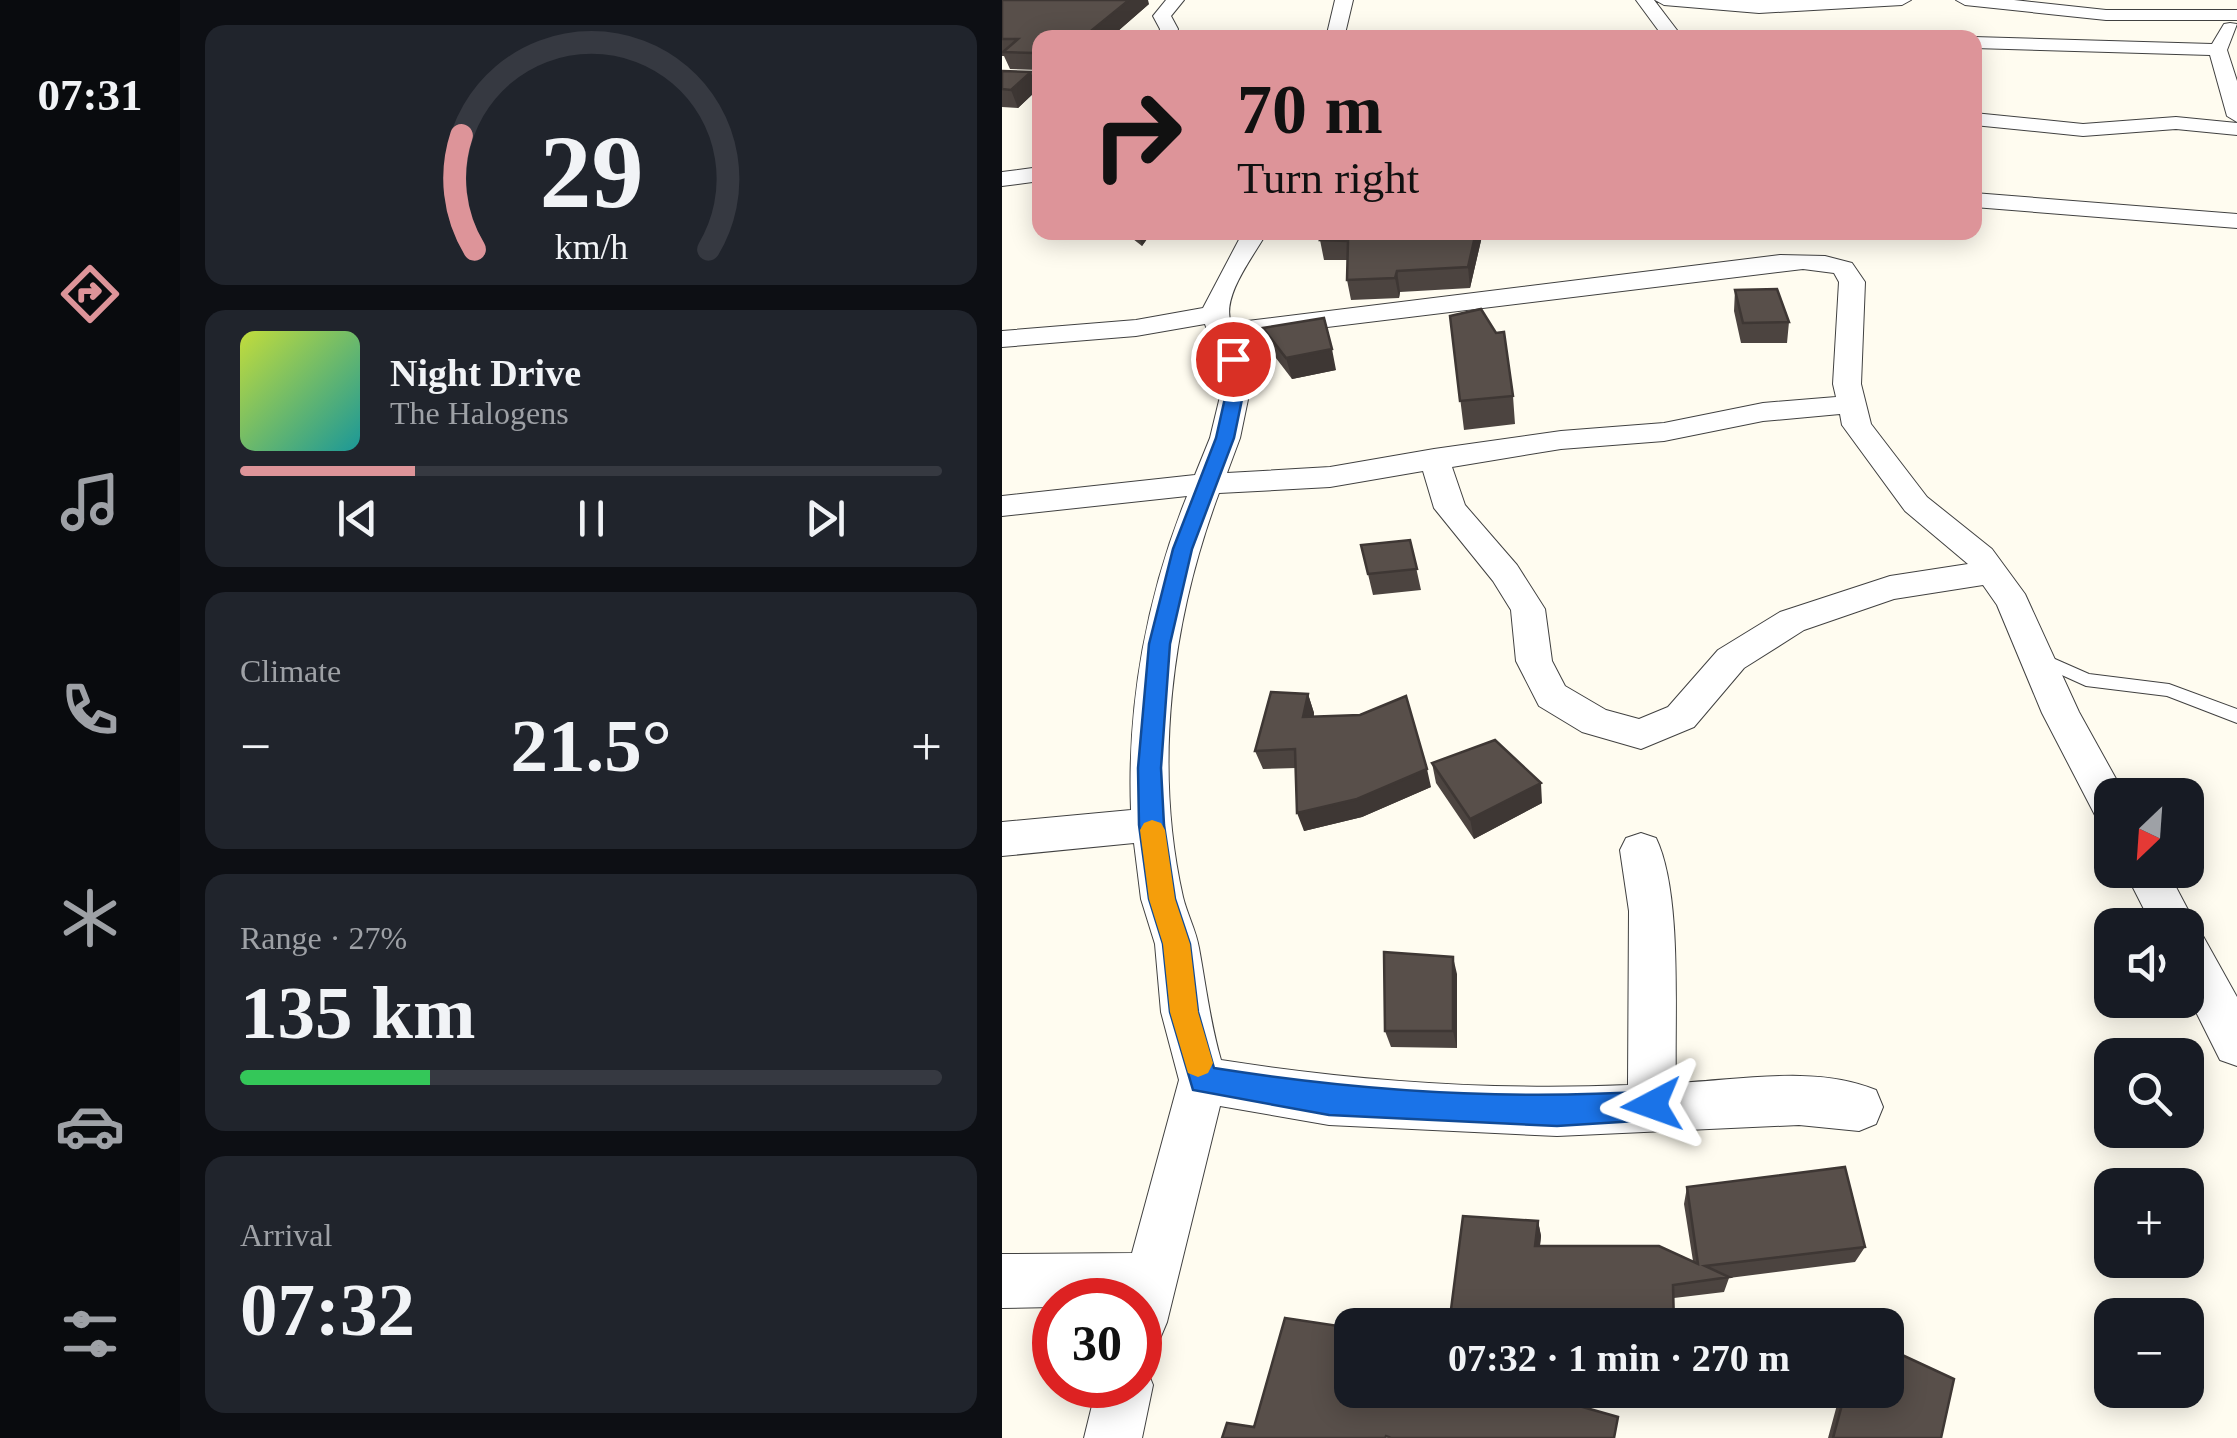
<!DOCTYPE html>
<meta charset="utf-8">
<style>
body{margin:0;font-family:"Times New Roman",serif;background:#20242c;color:#f1f3f6;height:100vh;display:flex;flex-direction:column;font-size:38px;white-space:nowrap}
*{box-sizing:border-box;margin:0}
p{font-size:32px;color:#9ea1a6}
.icon{flex:none;width:55px;height:55px;fill:none;stroke:currentColor;stroke-width:2;stroke-linecap:round;stroke-linejoin:round}
.map{position:relative;flex:1;overflow:hidden}
.details{display:flex;flex-direction:column;gap:25px;padding:25px;background:#0d0f14;width:822px}
.details>*{flex:none}
.hud{position:absolute;left:30px;top:30px;width:950px;height:210px;border-radius:20px;box-shadow:0 5px 25px #0003;background:#dd9499;color:#111;overflow:hidden}
.needle{width:65px;rotate:205deg}
.tools{position:absolute;left:1092px;top:778px;display:grid;gap:20px}
.tools a{display:grid;place-items:center;width:110px;height:110px;border-radius:20px;background:#171b24;box-shadow:0 5px 25px #0003;font-size:50px}
.speed{position:absolute;left:30px;top:1278px;display:flex;gap:20px;font-size:50px;font-weight:700;text-align:center}
.speed>*{display:grid;place-content:center;width:130px;height:130px;border-radius:50%;background:#171b24;box-shadow:0 5px 25px #0003;line-height:1}
.speed .limit{border:15px solid #d22;background:#fff;color:#111}
.pin{position:absolute;display:grid;place-items:center;width:85px;height:85px;color:#fff;margin:-42px;border:5px solid #fff;border-radius:50%;box-shadow:0 2px 10px #0007}
.me{position:absolute;width:110px;margin:-55px;rotate:266deg;stroke-linejoin:round;filter:drop-shadow(0 0 8px #0008)}
.turn{display:flex;align-items:center;gap:35px;height:210px;padding:0 40px;font-size:45px}
.turn .icon{width:130px;height:130px;stroke-width:2.5}
.turn b{display:block;font-size:70px;line-height:85px}
.big{font-size:75px;font-weight:800;line-height:1.1}
.details .tile{flex:1;display:flex;flex-direction:column;justify-content:center;gap:15px;min-width:0;padding:0 35px;border-radius:20px;background:#20242c}
.details .dial{align-items:center;gap:0}
.dial svg{height:260px;overflow:visible;fill:none;stroke:#363941;stroke-width:7;stroke-linecap:round;text-anchor:middle}
.dial text{fill:#f1f3f6;stroke:none}
.song{display:flex;align-items:center;gap:30px}
.cover{width:120px;height:120px;border-radius:15px;background:linear-gradient(135deg,hsl(70 70% 55%),hsl(180 70% 35%))}
.played{height:10px;border-radius:5px;background:linear-gradient(90deg,#dd9499 25%,#363941 25%)}
.keys{display:flex;justify-content:space-around;direction:ltr}
.heat{display:flex;justify-content:space-between;align-items:center;font-size:55px;direction:ltr}
.charge{height:15px;border-radius:8px;background:linear-gradient(90deg,#34c759 27%,#363941 0)}
.trip{position:absolute;left:332px;top:1308px;width:570px;height:100px;border-radius:20px;background:#171b24;box-shadow:0 5px 25px #0003;font-weight:800;line-height:100px;text-align:center}
main{display:flex;flex:1;min-height:0}
.tabs{display:flex;flex-direction:column;width:180px;justify-content:space-around;align-items:center;background:#090b0e;color:#9ea1a6}
.tabs .icon{width:70px;height:70px}
.tabs .on{color:#dd9499}
.tabs b{font-size:45px;color:#f1f3f6}
.map>svg:first-child{display:block}
.lines{fill:none;stroke-linecap:round;stroke-linejoin:round}
.service-casing{stroke:#414141;stroke-width:2}
.minor-casing{stroke:#414141;stroke-width:2}
.service{fill:#fff;fill-rule:evenodd}
.minor{fill:#fff;fill-rule:evenodd}
.wall{fill:#4c4440}
.shaded-wall{fill:#3e3734}
.building{fill:#584f4a;stroke:#3e3734;stroke-width:2.5}
.route{fill:#1a73e8;stroke:#114b97;stroke-width:2.5}
.slow{fill:#f59e0b}
</style>
<main>
<nav class="tabs">
<b>07:31</b>
<svg class="icon on" aria-label="directions" viewBox="0 0 24 24"><path d="M12 3l9 9-9 9-9-9zM9 14v-3h6M13 9l2 2-2 2"/></svg>
<svg class="icon" aria-label="music" viewBox="0 0 24 24"><path d="M9 18V5l10-2v13"/><circle cx="6" cy="18" r="3"/><circle cx="16" cy="16" r="3"/></svg>
<svg class="icon" aria-label="phone" viewBox="0 0 24 24"><path d="M5 4h4l2 5-3 2q2 4 5 5l2-3 5 2v4C11 20 4 13 5 4z"/></svg>
<svg class="icon" aria-label="climate" viewBox="0 0 24 24"><path d="M12 3v18M4 7l16 10M4 17L20 7"/></svg>
<svg class="icon" aria-label="car" viewBox="0 0 24 24"><path d="M5 17H2v-5l4-1 3-4h7l3 4 3 1v5h-3M9 17h6M6 11h13"/><circle cx="7" cy="17" r="2"/><circle cx="17" cy="17" r="2"/></svg>
<svg class="icon" aria-label="filters" viewBox="0 0 24 24"><path d="M4 7h16M4 17h16"/><circle cx="9" cy="7" r="2"/><circle cx="15" cy="17" r="2"/></svg>
</nav>
<section class="details">
<div class="tile dial"><svg viewBox="0 0 100 80">
<path d="M14 69A42 42 0 1 1 86 69"/>
<path d="M14 69A42 42 0 0 1 10 34" stroke="#dd9499"/>
<text x="50" y="56" font-size="32" font-weight="700">29</text>
<text x="50" y="72" font-size="11">km/h</text>
</svg></div>
<div class="tile">
<div class="song"><i class="cover"></i><div><b>Night Drive</b><p>The Halogens</p></div></div>
<div class="played"></div>
<div class="keys"><svg class="icon" aria-label="previous" viewBox="0 0 24 24"><path d="M18 5L8 12l10 7zM5 5v14"/></svg><svg class="icon" aria-label="pause" viewBox="0 0 24 24"><path d="M8 5v14M16 5v14"/></svg><svg class="icon" aria-label="next" viewBox="0 0 24 24"><path d="M6 5l10 7-10 7zM19 5v14"/></svg></div>
</div>
<div class="tile"><p>Climate</p>
<div class="heat"><a>−</a><b class="big">21.5°</b><a>+</a></div>
</div>
<div class="tile"><p>Range · 27%</p><b class="big">135 km</b><div class="charge"></div></div>
<div class="tile"><p>Arrival</p><b class="big">07:32</b></div>
</section>
<div class="map">
<svg width="1235" height="1438" viewBox="0 0 1235 1438">
<rect width="100%" height="100%" fill="#fffcf0"/>
<g class="lines">
<defs>
<path id="service" d="M 1037,652 L 1087,674 L 1167,684 L 1235,709 L 1235,723 L 1165,696 L 1084,686 L 1031,662 L 1029,658 L 1031,654 Z"/>
<path id="minor" d="M 164,0 L 182,0 L 169,16 L 176,29 L 174,38 L 156,38 L 158,29 L 151,16 Z
M 333,0 L 351,0 L 342,38 L 324,38 Z
M 634,0 L 652,0 L 681,38 L 662,38 Z
M 653,0 L 909,0 L 900,5 L 757,13 L 662,5 Z
M 954,0 L 1012,0 L 1104,10 L 1235,10 L 1235,20 L 1104,20 L 963,5 Z
M 1228,23 L 1235,24 L 1225,50 L 1235,81 L 1235,122 L 1225,116 L 1208,55 L 972,48 L 972,38 L 968,38 L 972,37 L 1210,44 L 1222,24 Z
M 0,73 L 38,74 L 38,86 L 0,85 Z
M 972,113 L 1081,124 L 1174,117 L 1235,123 L 1235,135 L 1174,129 L 1081,136 L 972,125 Z
M 38,167 L 38,181 L 0,186 L 0,172 Z
M 972,193 L 1235,214 L 1235,228 L 972,207 Z
M 241,232 L 265,232 C 252,256 219,296 229,323 L 778,255 L 823,256 L 850,263 L 863,282 L 859,384 L 869,424 L 925,497 L 990,549 L 1023,594 L 1077,712 L 1123,795 L 1110,795 L 1110,825 L 1096,821 L 1040,713 L 995,605 L 981,585 L 892,599 L 802,630 L 742,668 L 692,727 L 639,749 L 580,732 L 537,706 L 514,661 L 509,610 L 491,581 L 432,508 L 421,471 L 328,487 L 217,493 C 170,619 151,764 181,897 C 185,914 194,930 197,948 C 204,986 208,1022 219,1060 C 353,1081 490,1091 626,1085 L 627,911 L 618,850 L 624,838 L 639,833 L 654,838 C 681,894 672,1018 674,1083 C 737,1080 814,1065 874,1090 L 881,1107 L 874,1124 L 857,1131 L 797,1125 L 555,1136 L 327,1125 L 218,1106 L 165,1322 L 157,1341 L 138,1349 L 138,1300 L 52,1300 L 52,1307 L 0,1308 L 0,1254 L 130,1253 L 177,1080 L 159,1012 L 153,944 L 139,899 L 132,843 L 0,856 L 0,822 L 129,810 C 125,703 145,595 185,496 L 0,516 L 0,496 L 193,475 L 208,438 L 222,380 L 203,324 L 134,336 L 0,347 L 0,331 L 134,320 L 201,308 ZM 801,269 L 832,273 L 837,282 L 831,384 L 834,397 L 761,403 L 662,423 L 559,431 L 432,449 L 328,467 L 225,473 L 238,438 L 250,380 L 235,338 ZM 838,414 L 840,425 L 903,511 L 966,564 L 888,576 L 778,612 L 716,650 L 666,707 L 637,719 L 604,710 L 563,686 L 550,661 L 543,609 L 515,565 L 463,505 L 450,467 L 559,449 L 662,441 L 761,421 Z
M 1122,870 L 1165,870 L 1194,925 L 1190,932 L 1201,936 L 1235,997 L 1235,1066 L 1218,1060 L 1185,994 L 1185,925 L 1150,925 Z
M 138,1363 L 143,1365 L 151,1385 L 140,1438 L 82,1438 L 95,1385 L 138,1385 Z"/>
</defs>
<!-- service casing -->
<use href="#service" class="service-casing"/>
<!-- minor casing -->
<use href="#minor" class="minor-casing"/>
<!-- service -->
<use href="#service" class="service"/>
<!-- minor -->
<use href="#minor" class="minor"/>
</g>
<!-- wall -->
<path class="wall" d="M 0,0 L 147,4 L 108,38 L 38,38 L 37,70 L 8,69 L 2,56 L 0,56 Z
M 0,71 L 29,72 L 35,90 L 16,108 L 0,107 Z
M 122,232 L 150,232 L 140,246 Z
M 481,232 L 468,288 L 398,292 L 397,298 L 349,300 L 345,280 L 346,260 L 322,260 L 318,240 Z
M 733,290 L 787,322 L 785,343 L 739,343 L 732,311 Z
M 448,316 L 511,396 L 513,424 L 462,430 Z
M 261,328 L 334,370 L 290,379 L 267,349 Z
M 408,540 L 419,590 L 371,595 L 359,545 Z
M 306,694 L 312,713 L 312,716 L 429,787 L 360,817 L 302,831 L 294,768 L 261,769 L 253,751 Z
M 430,763 L 540,803 L 472,839 L 434,783 Z
M 455,974 L 455,1048 L 389,1047 L 383,1031 Z
M 685,1187 L 863,1247 L 853,1262 L 727,1278 L 722,1292 L 447,1325 L 536,1221 L 539,1236 L 538,1246 L 691,1261 L 682,1204 Z
M 839,1390 L 885,1390 L 939,1438 L 826,1438 Z"/>
<!-- shaded-wall -->
<path class="shaded-wall" d="M 127,0 L 146,0 L 147,4 L 108,38 L 85,38 L 84,35 Z
M 29,72 L 35,90 L 16,108 L 9,90 Z
M 136,232 L 150,232 L 140,246 Z
M 474,232 L 481,232 L 468,288 L 466,267 Z
M 395,271 L 398,292 L 397,298 L 393,278 Z
M 330,349 L 334,370 L 290,379 L 284,358 Z
M 306,694 L 312,713 L 307,736 L 301,717 Z
M 425,769 L 429,787 L 360,817 L 302,831 L 295,813 Z
M 539,783 L 540,803 L 472,839 L 468,819 Z
M 451,957 L 455,974 L 455,1048 L 451,1031 Z
M 536,1221 L 539,1236 L 536,1261 L 533,1246 Z
M 558,1390 L 563,1390 L 559,1410 L 556,1400 Z"/>
<!-- building -->
<path class="building" d="M 0,0 L 127,0 L 84,35 L 70,35 L 67,38 L 38,38 L 38,64 L 35,66 L 32,53 L 1,52 L 16,39 L 0,39 Z
M 0,71 L 29,72 L 9,90 L 0,89 Z
M 321,232 L 474,232 L 466,267 L 395,271 L 393,278 L 345,280 L 346,241 L 318,240 Z
M 775,289 L 787,322 L 741,323 L 733,290 Z
M 479,309 L 494,333 L 502,332 L 511,396 L 458,401 L 448,316 Z
M 322,318 L 330,349 L 284,358 L 261,328 Z
M 408,540 L 415,569 L 366,574 L 359,545 Z
M 269,692 L 306,694 L 301,717 L 358,715 L 404,696 L 425,769 L 355,799 L 295,813 L 293,749 L 253,751 Z
M 493,740 L 539,783 L 468,819 L 430,763 Z
M 382,952 L 451,957 L 451,1031 L 383,1031 Z
M 843,1167 L 863,1247 L 703,1266 L 727,1277 L 671,1285 L 672,1325 L 447,1325 L 461,1216 L 536,1221 L 533,1246 L 657,1246 L 696,1264 L 685,1187 Z
M 789,1310 L 821,1325 L 785,1325 Z
M 283,1318 L 350,1328 L 350,1390 L 558,1390 L 556,1400 L 616,1417 L 612,1438 L 389,1438 L 384,1436 L 383,1438 L 220,1438 L 225,1423 L 252,1427 Z
M 885,1348 L 952,1379 L 939,1438 L 831,1438 L 844,1390 L 885,1390 Z"/>
<!-- route -->
<path class="route" d="M 225,355 L 237,355 L 244,380 L 232,438 L 190,549 L 168,644 L 159,768 L 162,825 L 173,899 L 188,944 L 196,1012 L 212,1068 C 358,1091 502,1101 650,1091 L 661,1095 L 665,1105 L 661,1116 L 650,1120 L 555,1126 L 327,1115 L 191,1090 L 168,1012 L 161,944 L 147,899 L 137,825 L 136,768 L 147,644 L 171,549 L 214,438 L 227,380 Z"/>
<!-- slow -->
<path class="slow" d="M 150,820 L 159,823 L 163,830 L 173,899 L 188,944 L 196,1012 L 211,1063 L 206,1073 L 196,1077 L 186,1073 L 168,1012 L 161,944 L 147,899 L 138,830 L 142,823 Z"/>
</svg>
<div class="tools">
<a><svg class="needle" viewBox="-14 -14 28 28"><path d="M0-13l5 13h-10z" fill="#e53935"/><path d="M0 13l5-13h-10z" fill="#9ea1a6"/></svg></a>
<a><svg class="icon" aria-label="sound" viewBox="0 0 24 24"><path d="M4 9h4l5-4v14l-5-4H4zM17 9q2 3 0 6"/></svg></a>
<a><svg class="icon" aria-label="search" viewBox="0 0 24 24"><circle cx="10" cy="10" r="6"/><path d="M15 15l6 6"/></svg></a>
<a>+</a>
<a>−</a>
</div>
<div class="speed"><div class="limit">30</div></div>
<div class="pin" style="left:231px;top:359px;background:#d93025"><svg class="icon" aria-label="arrive" viewBox="0 0 24 24"><path d="M6 21V4h12l-3 4 3 4H6"/></svg></div>
<svg class="me" style="left:650px;top:1105px" viewBox="-20 -20 40 40"><path d="M0-17L14 15 0 8-14 15z" fill="#1a73e8" stroke="#fff" stroke-width="4"/></svg>
<div class="trip">07:32 · 1 min · 270 m</div>
<div class="hud">
<div class="turn"><svg class="icon" aria-label="right" viewBox="0 0 24 24"><path d="M7 20v-9h11M14 6l5 5-5 5"/></svg><div><b>70 m</b>Turn right</div></div>
</div>
</div>
</main>
